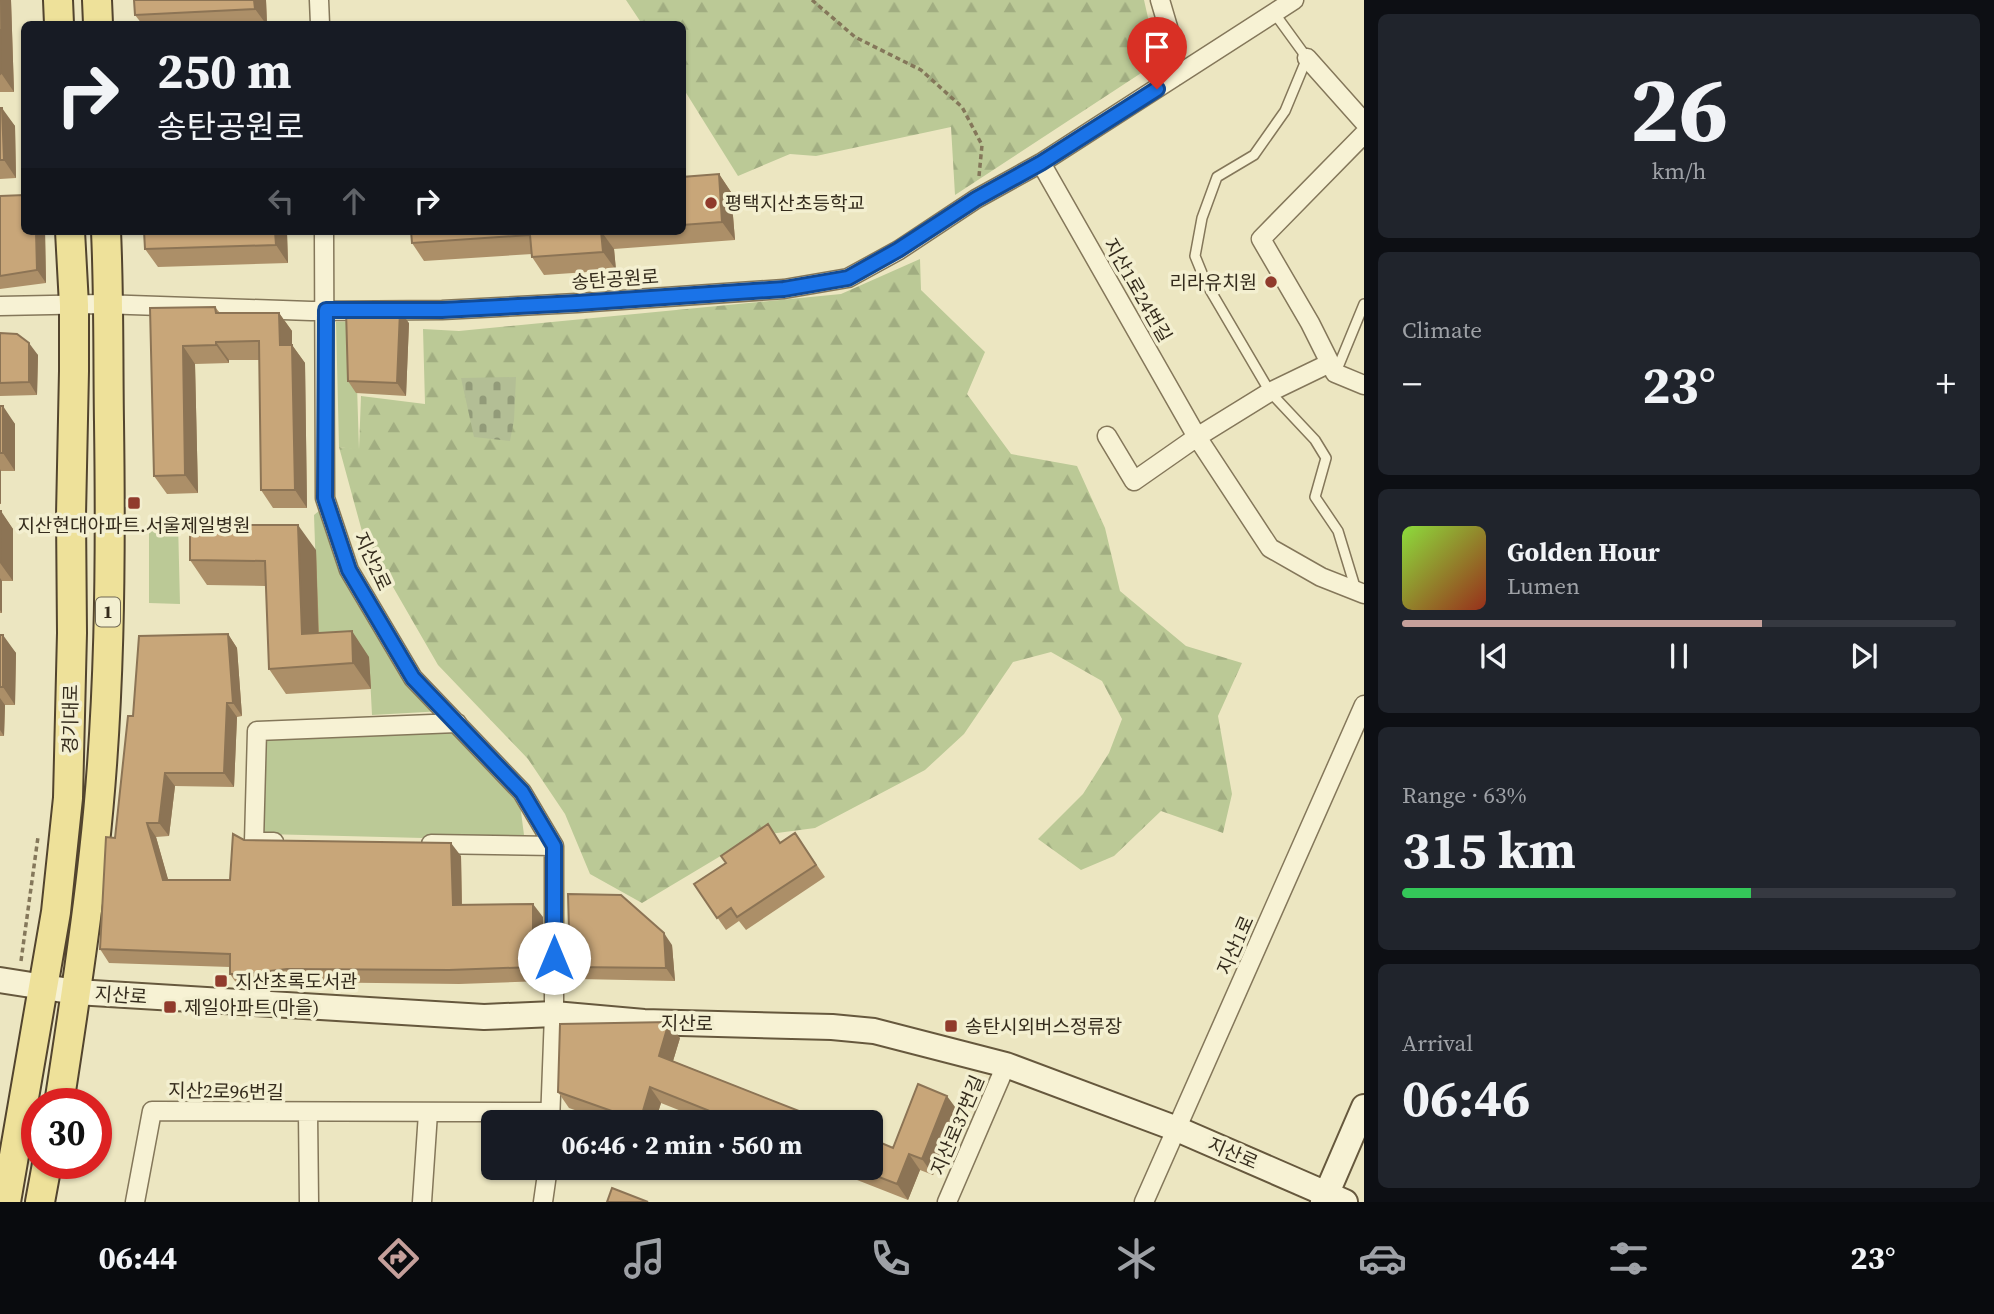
<!DOCTYPE html>
<meta charset="utf-8">
<style>
body{margin:0;font-family:"Source Serif 4","Noto Sans KR",serif;background:#20242c;color:#f1f3f6;height:100vh;display:flex;flex-direction:column;font-size:26px;white-space:nowrap}
*{box-sizing:border-box;margin:0}
p{font-size:23px;color:#9ea1a6}
.icon{flex:none;width:38px;height:38px;fill:none;stroke:currentColor;stroke-width:2;stroke-linecap:round;stroke-linejoin:round}
.map{position:relative;flex:1;overflow:hidden}
.drawer{display:flex;flex-direction:column;gap:14px;padding:14px;background:#0d0f14;width:630px}
.drawer>*{flex:none}
.hud{position:absolute;left:21px;top:21px;width:665px;height:214px;border-radius:10px;box-shadow:0 2px 5px #0004;background:#171b24;color:#f1f3f6;overflow:hidden}
.speed{position:absolute;left:21px;top:1088px;display:flex;gap:14px;font-size:35px;font-weight:700;text-align:center}
.speed>*{display:grid;place-content:center;width:91px;height:91px;border-radius:50%;background:#171b24;box-shadow:0 2px 5px #0004;line-height:1}
.speed .limit{border:10px solid #d22;background:#fff;color:#111}
.pin{position:absolute;display:grid;place-items:center;width:60px;height:60px;color:#fff;margin:-72px -30px;border-radius:50% 50% 50% 0;rotate:-45deg;box-shadow:0 0 7px #0007}
.pin .icon{rotate:45deg}
.me{position:absolute;width:77px;margin:-38px;rotate:0deg;stroke-linejoin:round;filter:drop-shadow(0 0 5px #0008)}
.turn{display:flex;align-items:center;gap:24px;height:147px;padding:0 21px;font-size:32px}
.turn .icon{width:91px;height:91px;stroke-width:2.5}
.turn b{display:block;font-size:49px;line-height:60px}
.lanes{display:flex;align-items:center;height:66px;padding:0 21px;background:#0003;justify-content:center;gap:35px;direction:ltr}
.lanes .off{opacity:.35}
.big{font-size:52px;font-weight:700;line-height:1.1}
.drawer .widget{flex:1;display:flex;flex-direction:column;justify-content:center;gap:10px;min-width:0;padding:0 24px;border-radius:10px;background:#20242c}
.drawer .dial{align-items:center;gap:0}
.dial b{font-size:91px;line-height:1}
.song{display:flex;align-items:center;gap:21px}
.cover{width:84px;height:84px;border-radius:10px;background:linear-gradient(135deg,hsl(90 70% 55%),hsl(10 70% 35%))}
.played{height:7px;border-radius:4px;background:linear-gradient(90deg,#c5a09b 65%,#363941 65%)}
.keys{display:flex;justify-content:space-around;direction:ltr}
.heat{display:flex;justify-content:space-between;align-items:center;font-size:38px;direction:ltr}
.charge{height:10px;border-radius:5px;background:linear-gradient(90deg,#34c759 63%,#363941 0)}
.trip{position:absolute;left:481px;top:1110px;width:402px;height:70px;border-radius:10px;background:#171b24;box-shadow:0 2px 5px #0004;font-weight:700;line-height:70px;text-align:center}
.dock{display:flex;height:112px;justify-content:space-around;align-items:center;background:#090b0e;color:#9ea1a6}
.dock .icon{width:49px;height:49px}
.dock .current{color:#c5a09b}
.dock b{font-size:32px;color:#f1f3f6}
main{display:flex;flex:1;min-height:0}
.map>svg:first-child{display:block}
.forest{fill:url(#forest-firs)}
.cemetery{fill:url(#cemetery-stones)}
.park{fill:#bbc996}
.lines{fill:none;stroke-linecap:round;stroke-linejoin:round}
.lane-casing{stroke:#84775a;stroke-width:12}
.street-casing{stroke:#84775a;stroke-width:21}
.secondary-casing{stroke:#66583d;stroke-width:28}
.primary-casing{stroke:#52442e;stroke-width:32}
.path{stroke:#84775a;stroke-width:3.5;stroke-dasharray:5 3.5;stroke-linecap:butt}
.lane{stroke:#f7f2d4;stroke-width:9}
.street{stroke:#f7f2d4;stroke-width:18}
.secondary{stroke:#f7f2d4;stroke-width:24}
.primary{stroke:#eee19a;stroke-width:28}
.wall{fill:#ac8f68}
.shaded-wall{fill:#8c7455}
.building{fill:#c8a679;stroke:#8c7455;stroke-width:2}
.route-casing{stroke:#114b97;stroke-width:18}
.route{stroke:#1a73e8;stroke-width:12}
.poi-dot{fill:#903b2c;stroke:#f3efd0;stroke-width:2.5}
.labels{text-anchor:middle;stroke-width:7;stroke-linejoin:round;paint-order:stroke}
.shield{fill:#f3efd0;stroke:#6e6653;stroke-width:2}
.shield-label{font-size:18px;font-weight:bold;fill:#352c1d}
.poi-label{font-size:19px;fill:#352c1d;stroke:#f3efd0;text-anchor:start}
.street-label{font-size:19px;fill:#352c1d;stroke:#f3efd0}
</style>
<main>
<div class="map">
<svg width="1364" height="1202" viewBox="0 0 1364 1202">
<defs>
<pattern id="forest-firs" width="22" height="20" patternUnits="userSpaceOnUse" patternTransform="scale(1.75)"><rect width="22" height="20" fill="#bbc996"/><path d="M5 1l3.5 6h-7zM16 11l3.5 6h-7z" fill="#a1ad81"/></pattern>
<pattern id="cemetery-stones" width="16" height="16" patternUnits="userSpaceOnUse" patternTransform="scale(1.75)"><rect width="16" height="16" fill="#b3be95"/><path d="M2 7V4a2 2 0 0 1 4 0v3zM10 15v-3a2 2 0 0 1 4 0v3z" fill="#929b79"/></pattern>
</defs>
<rect width="100%" height="100%" fill="#ece6c1"/>
<!-- forest -->
<path class="forest" d="M 626,0 L 1144,0 L 1158,62 L 955,195 L 951,127 L 816,156 L 790,154 L 738,176 L 683,88 L 682,24 L 642,24 Z
M 920,259 L 921,290 L 985,352 L 967,394 L 1011,454 L 1077,466 L 1105,528 L 1120,591 L 1186,646 L 1242,663 L 1218,716 L 1232,794 L 1223,833 L 1161,811 L 1114,856 L 1081,870 L 1038,839 L 1083,794 L 1109,753 L 1122,719 L 1102,681 L 1051,652 L 1013,662 L 964,734 L 925,770 L 815,828 L 754,836 L 642,903 L 590,874 L 565,814 L 528,759 L 438,665 L 363,535 L 339,447 L 359,449 L 361,396 L 425,404 L 423,329 L 459,331 L 841,294 Z"/>
<!-- cemetery -->
<path class="cemetery" d="M 516,377 L 514,420 L 510,441 L 474,437 L 461,378 Z"/>
<!-- park -->
<path class="park" d="M 355,321 L 359,450 L 339,447 L 336,322 Z
M 319,511 L 326,514 L 355,588 L 443,711 L 372,715 L 369,657 L 319,659 L 314,515 Z
M 149,521 L 178,522 L 180,604 L 149,603 Z
M 460,731 L 520,804 L 524,835 L 503,840 L 264,834 L 266,736 Z"/>
<g class="lines">
<defs>
<path id="lane" d="M 1275,14 L 1307,58 L 1285,111 L 1254,155 L 1217,177 L 1202,218 L 1195,256 L 1206,283 L 1270,392 L 1315,440 L 1326,458 L 1315,497 L 1338,531 L 1356,590
M 1336,372 L 1364,304"/>
<path id="street" d="M 319,0 L 320,24
M 1160,0 L 1168,27 L 1176,76
M 1307,58 L 1364,122
M 1364,134 L 1261,239 L 1310,323 L 1335,373 L 1364,385
M 1041,163 L 1197,437 L 1270,548 L 1321,577 L 1364,594
M 324,231 L 325,498 L 349,570 L 413,678 L 522,792 L 554,846 L 554,1014 L 550,1122
M 0,306 L 101,304 L 311,311 L 442,310 L 577,303 L 784,289 L 848,278 L 899,250 L 976,199 L 1041,163 L 1294,0
M 1107,436 L 1134,481 L 1197,437 L 1270,392 L 1330,363
M 274,842 L 254,842 L 257,731 L 457,723
M 431,844 L 554,846
M 308,1113 L 309,1202
M 135,1202 L 152,1111 L 550,1112
M 422,1202 L 428,1113
M 543,1202 L 548,1167
M 947,1202 L 1006,1065
M 1144,1202 L 1364,705"/>
<path id="secondary" d="M 0,980 L 76,992 L 484,1017 L 554,1014 L 644,1022 L 832,1027 L 874,1031 L 1006,1065 L 1177,1129 L 1345,1202
M 1323,1202 L 1364,1107"/>
<path id="primary" d="M 58,0 L 59,24
M 97,0 L 98,24
M 59,1104 C 72,1020 85,936 94,852 C 110,710 111,565 109,422 C 108,358 109,295 106,231
M 6,1202 L 56,912 L 68,798 L 72,633 L 71,515 L 74,371 L 74,305 L 70,231
M 40,1202 L 47,1164"/>
</defs>
<!-- lane casing -->
<use href="#lane" class="lane-casing"/>
<!-- street casing -->
<use href="#street" class="street-casing"/>
<!-- secondary casing -->
<use href="#secondary" class="secondary-casing"/>
<!-- primary casing -->
<use href="#primary" class="primary-casing"/>
<!-- path -->
<path class="path" d="M 812,0 L 855,37 L 921,70 L 962,107 L 982,145 L 979,176
M 21,961 L 38,837"/>
<!-- lane -->
<use href="#lane" class="lane"/>
<!-- street -->
<use href="#street" class="street"/>
<!-- secondary -->
<use href="#secondary" class="secondary"/>
<!-- primary -->
<use href="#primary" class="primary"/>
</g>
<!-- wall -->
<path class="wall" d="M 0,0 L 11,0 L 14,92 L 0,92 Z
M 266,0 L 267,24 L 142,24 L 135,15 Z
M 0,108 L 15,126 L 16,178 L 0,179 Z
M 719,174 L 731,192 L 735,240 L 614,249 L 616,270 L 544,275 L 532,257 L 532,254 L 424,261 L 412,243 L 411,231 L 682,231 L 682,177 Z
M 0,196 L 24,231 L 45,231 L 46,283 L 0,289 Z
M 144,231 L 286,231 L 287,233 L 288,263 L 158,267 L 145,249 Z
M 215,307 L 220,313 L 279,313 L 292,331 L 292,345 L 305,363 L 307,508 L 273,508 L 261,490 L 259,360 L 229,360 L 229,363 L 195,364 L 198,493 L 167,494 L 154,476 L 150,308 Z
M 409,323 L 406,396 L 356,393 L 348,381 Z
M 0,333 L 38,355 L 37,395 L 0,396 Z
M 0,406 L 15,424 L 15,471 L 1,471 L 1,504 L 0,504 Z
M 0,511 L 13,529 L 13,581 L 2,581 L 2,613 L 0,613 Z
M 316,550 L 319,633 L 369,657 L 371,689 L 286,694 L 269,669 L 266,586 L 207,585 L 190,560 Z
M 228,634 L 237,648 L 242,716 L 237,717 L 234,787 L 175,786 L 169,836 L 156,837 L 168,880 L 230,880 L 244,840 L 461,856 L 462,905 L 543,917 L 543,981 L 459,984 L 296,982 L 252,988 L 239,987 L 230,974 L 230,967 L 109,963 L 100,949 L 133,716 Z
M 0,635 L 16,653 L 15,705 L 5,705 L 4,736 L 0,736 Z
M 795,833 L 825,877 L 746,930 L 739,921 L 726,930 L 694,884 L 780,843 Z
M 672,945 L 675,981 L 579,979 L 570,967 Z
M 680,1038 L 673,1061 L 827,1122 L 709,1122 L 661,1103 L 655,1122 L 609,1122 L 569,1108 L 558,1092 Z
M 958,1111 L 933,1175 L 920,1170 L 908,1200 L 824,1167 L 872,1167 L 893,1148 Z"/>
<!-- shaded-wall -->
<path class="shaded-wall" d="M 0,0 L 11,0 L 14,92 L 1,73 Z
M 254,0 L 266,0 L 267,24 L 266,24 L 255,9 Z
M 2,108 L 15,126 L 16,178 L 4,160 Z
M 719,174 L 731,192 L 735,240 L 722,222 Z
M 36,231 L 45,231 L 46,283 L 37,270 Z
M 275,231 L 286,231 L 287,233 L 288,263 L 276,245 Z
M 601,231 L 614,249 L 616,270 L 603,252 Z
M 400,311 L 409,323 L 406,396 L 397,383 Z
M 279,313 L 292,331 L 292,345 L 305,363 L 307,508 L 295,490 L 280,345 Z
M 216,342 L 229,360 L 229,363 L 216,345 Z
M 29,343 L 38,355 L 37,395 L 29,382 Z
M 183,346 L 195,364 L 198,493 L 185,475 Z
M 3,406 L 15,424 L 15,471 L 3,453 Z
M 0,469 L 1,471 L 1,504 L 0,503 Z
M 1,511 L 13,529 L 13,581 L 0,563 Z
M 298,525 L 316,550 L 319,659 L 302,634 Z
M 0,578 L 2,581 L 2,613 L 0,610 Z
M 352,631 L 369,657 L 371,689 L 353,663 Z
M 228,634 L 237,648 L 242,716 L 233,703 Z
M 3,635 L 16,653 L 15,705 L 3,687 Z
M 0,698 L 5,705 L 4,736 L 0,730 Z
M 227,703 L 237,717 L 234,787 L 224,773 Z
M 165,773 L 175,786 L 169,836 L 159,823 Z
M 147,823 L 156,837 L 172,893 L 163,880 Z
M 451,843 L 461,856 L 462,919 L 453,905 Z
M 533,904 L 543,917 L 543,981 L 533,967 Z
M 664,933 L 672,945 L 675,981 L 666,968 Z
M 669,1022 L 680,1038 L 670,1071 L 659,1056 Z
M 650,1087 L 661,1103 L 655,1122 L 641,1122 L 640,1121 Z
M 947,1096 L 958,1111 L 933,1175 L 922,1159 Z
M 909,1154 L 920,1170 L 908,1200 L 897,1184 Z"/>
<!-- building -->
<path class="building" d="M 134,0 L 254,0 L 255,9 L 135,15 Z
M 0,29 L 1,73 L 0,74 Z
M 0,108 L 2,108 L 4,160 L 0,160 Z
M 719,174 L 722,222 L 682,225 L 682,177 Z
M 24,195 L 24,231 L 36,231 L 37,270 L 0,276 L 0,196 Z
M 144,231 L 275,231 L 276,245 L 145,249 Z
M 411,231 L 601,231 L 603,252 L 532,257 L 530,235 L 412,243 Z
M 215,307 L 216,313 L 279,313 L 280,345 L 292,345 L 295,490 L 261,490 L 259,341 L 216,342 L 216,345 L 183,346 L 185,475 L 154,476 L 150,308 Z
M 346,310 L 400,311 L 397,383 L 348,381 Z
M 0,333 L 17,334 L 29,343 L 29,382 L 0,383 Z
M 0,406 L 3,406 L 3,453 L 0,453 Z
M 0,511 L 1,511 L 0,563 Z
M 190,525 L 298,525 L 302,634 L 352,631 L 353,663 L 269,669 L 265,561 L 190,560 Z
M 228,634 L 233,703 L 227,703 L 224,773 L 165,773 L 159,823 L 147,823 L 163,880 L 230,880 L 233,834 L 244,840 L 451,843 L 453,905 L 533,904 L 533,967 L 449,970 L 287,969 L 243,974 L 230,974 L 230,954 L 100,949 L 106,837 L 115,838 L 128,716 L 133,716 L 139,636 Z
M 0,635 L 3,635 L 3,687 L 0,687 Z
M 768,824 L 780,843 L 795,833 L 816,865 L 737,917 L 731,908 L 717,918 L 694,884 L 726,863 L 721,856 Z
M 568,894 L 621,895 L 664,933 L 666,968 L 570,967 Z
M 669,1022 L 659,1056 L 827,1122 L 737,1122 L 650,1087 L 640,1121 L 558,1092 L 560,1024 Z
M 918,1084 L 947,1096 L 922,1159 L 909,1154 L 897,1184 L 853,1167 L 872,1167 L 872,1139 L 893,1148 Z
M 612,1188 L 648,1202 L 607,1202 Z"/>
<g class="lines">
<defs>
<path id="route" d="M 554,958 L 554,846 L 522,792 L 413,678 L 349,570 L 325,498 L 326,310 L 442,310 L 577,303 L 784,289 L 848,278 L 898,250 L 976,199 L 1041,163 L 1157,89"/>
</defs>
<!-- route casing -->
<use href="#route" class="route-casing"/>
<!-- route -->
<use href="#route" class="route"/>
</g>
<!-- markers -->
<g class="poi-dot">
<circle cx="711" cy="203" r="7"/>
<circle cx="1271" cy="282" r="7"/>
<rect x="127" y="496" width="14" height="14" rx="3.5"/>
<rect x="214" y="974" width="14" height="14" rx="3.5"/>
<rect x="163" y="1000" width="14" height="14" rx="3.5"/>
<rect x="944" y="1019" width="14" height="14" rx="3.5"/>
</g>
<g class="labels">
<!-- shield labels -->
<rect class="shield" x="96" y="597.5" width="24" height="29" rx="5"/>
<g class="shield-label">
<text x="108" y="618">1</text>
</g>
<!-- poi labels -->
<g class="poi-label">
<text x="725" y="210">평택지산초등학교</text>
<text x="1257" y="289" text-anchor="end">리라유치원</text>
<text x="134" y="532" text-anchor="middle">지산현대아파트.서울제일병원</text>
<text x="235" y="988">지산초록도서관</text>
<text x="184" y="1014">제일아파트(마을)</text>
<text x="965" y="1033">송탄시외버스정류장</text>
</g>
<!-- street labels -->
<g class="street-label">
<text transform="translate(615 279) rotate(-4)" y="7">송탄공원로</text>
<text transform="translate(1138 290) rotate(60)" y="7">지산1로24번길</text>
<text transform="translate(373 561) rotate(65)" y="7">지산2로</text>
<text transform="translate(70 719) rotate(-89)" y="7">경기대로</text>
<text transform="translate(1235 945) rotate(-66)" y="7">지산1로</text>
<text transform="translate(121 995) rotate(4)" y="7">지산로</text>
<text transform="translate(687 1023) rotate(1)" y="7">지산로</text>
<text transform="translate(226 1091) rotate(1)" y="7">지산2로96번길</text>
<text transform="translate(957 1125) rotate(-67)" y="7">지산로37번길</text>
<text transform="translate(1233 1153) rotate(23)" y="7">지산로</text>
</g>
</g>
</svg>
<div class="speed"><div class="limit">30</div></div>
<div class="pin" style="left:1157px;top:89px;background:#d93025"><svg class="icon" aria-label="arrive" viewBox="0 0 24 24"><path d="M6 21V4h12l-3 4 3 4H6"/></svg></div>
<svg class="me" style="left:554px;top:958px" viewBox="-20 -20 40 40"><circle r="19" fill="#fff"/><path d="M0-13L10 11 0 6-10 11z" fill="#1a73e8"/></svg>
<div class="trip">06:46 · 2 min · 560 m</div>
<div class="hud">
<div class="turn"><svg class="icon" aria-label="right" viewBox="0 0 24 24"><path d="M7 20v-9h11M14 6l5 5-5 5"/></svg><div><b>250 m</b>송탄공원로</div></div>
<div class="lanes"><svg class="icon off" aria-label="left" viewBox="0 0 24 24"><path d="M17 20v-9H6M10 6l-5 5 5 5"/></svg><svg class="icon off" aria-label="ahead" viewBox="0 0 24 24"><path d="M12 20V5M6 11l6-6 6 6"/></svg><svg class="icon" aria-label="right" viewBox="0 0 24 24"><path d="M7 20v-9h11M14 6l5 5-5 5"/></svg></div>
</div>
</div>
<section class="drawer">
<div class="widget dial"><b>26</b><p>km/h</p></div>
<div class="widget"><p>Climate</p>
<div class="heat"><a>−</a><b class="big">23°</b><a>+</a></div>
</div>
<div class="widget">
<div class="song"><i class="cover"></i><div><b>Golden Hour</b><p>Lumen</p></div></div>
<div class="played"></div>
<div class="keys"><svg class="icon" aria-label="previous" viewBox="0 0 24 24"><path d="M18 5L8 12l10 7zM5 5v14"/></svg><svg class="icon" aria-label="pause" viewBox="0 0 24 24"><path d="M8 5v14M16 5v14"/></svg><svg class="icon" aria-label="next" viewBox="0 0 24 24"><path d="M6 5l10 7-10 7zM19 5v14"/></svg></div>
</div>
<div class="widget"><p>Range · 63%</p><b class="big">315 km</b><div class="charge"></div></div>
<div class="widget"><p>Arrival</p><b class="big">06:46</b></div>
</section>
</main>
<nav class="dock">
<b>06:44</b>
<svg class="icon current" aria-label="directions" viewBox="0 0 24 24"><path d="M12 3l9 9-9 9-9-9zM9 14v-3h6M13 9l2 2-2 2"/></svg>
<svg class="icon" aria-label="music" viewBox="0 0 24 24"><path d="M9 18V5l10-2v13"/><circle cx="6" cy="18" r="3"/><circle cx="16" cy="16" r="3"/></svg>
<svg class="icon" aria-label="phone" viewBox="0 0 24 24"><path d="M5 4h4l2 5-3 2q2 4 5 5l2-3 5 2v4C11 20 4 13 5 4z"/></svg>
<svg class="icon" aria-label="climate" viewBox="0 0 24 24"><path d="M12 3v18M4 7l16 10M4 17L20 7"/></svg>
<svg class="icon" aria-label="car" viewBox="0 0 24 24"><path d="M5 17H2v-5l4-1 3-4h7l3 4 3 1v5h-3M9 17h6M6 11h13"/><circle cx="7" cy="17" r="2"/><circle cx="17" cy="17" r="2"/></svg>
<svg class="icon" aria-label="filters" viewBox="0 0 24 24"><path d="M4 7h16M4 17h16"/><circle cx="9" cy="7" r="2"/><circle cx="15" cy="17" r="2"/></svg>
<b>23°</b>
</nav>
